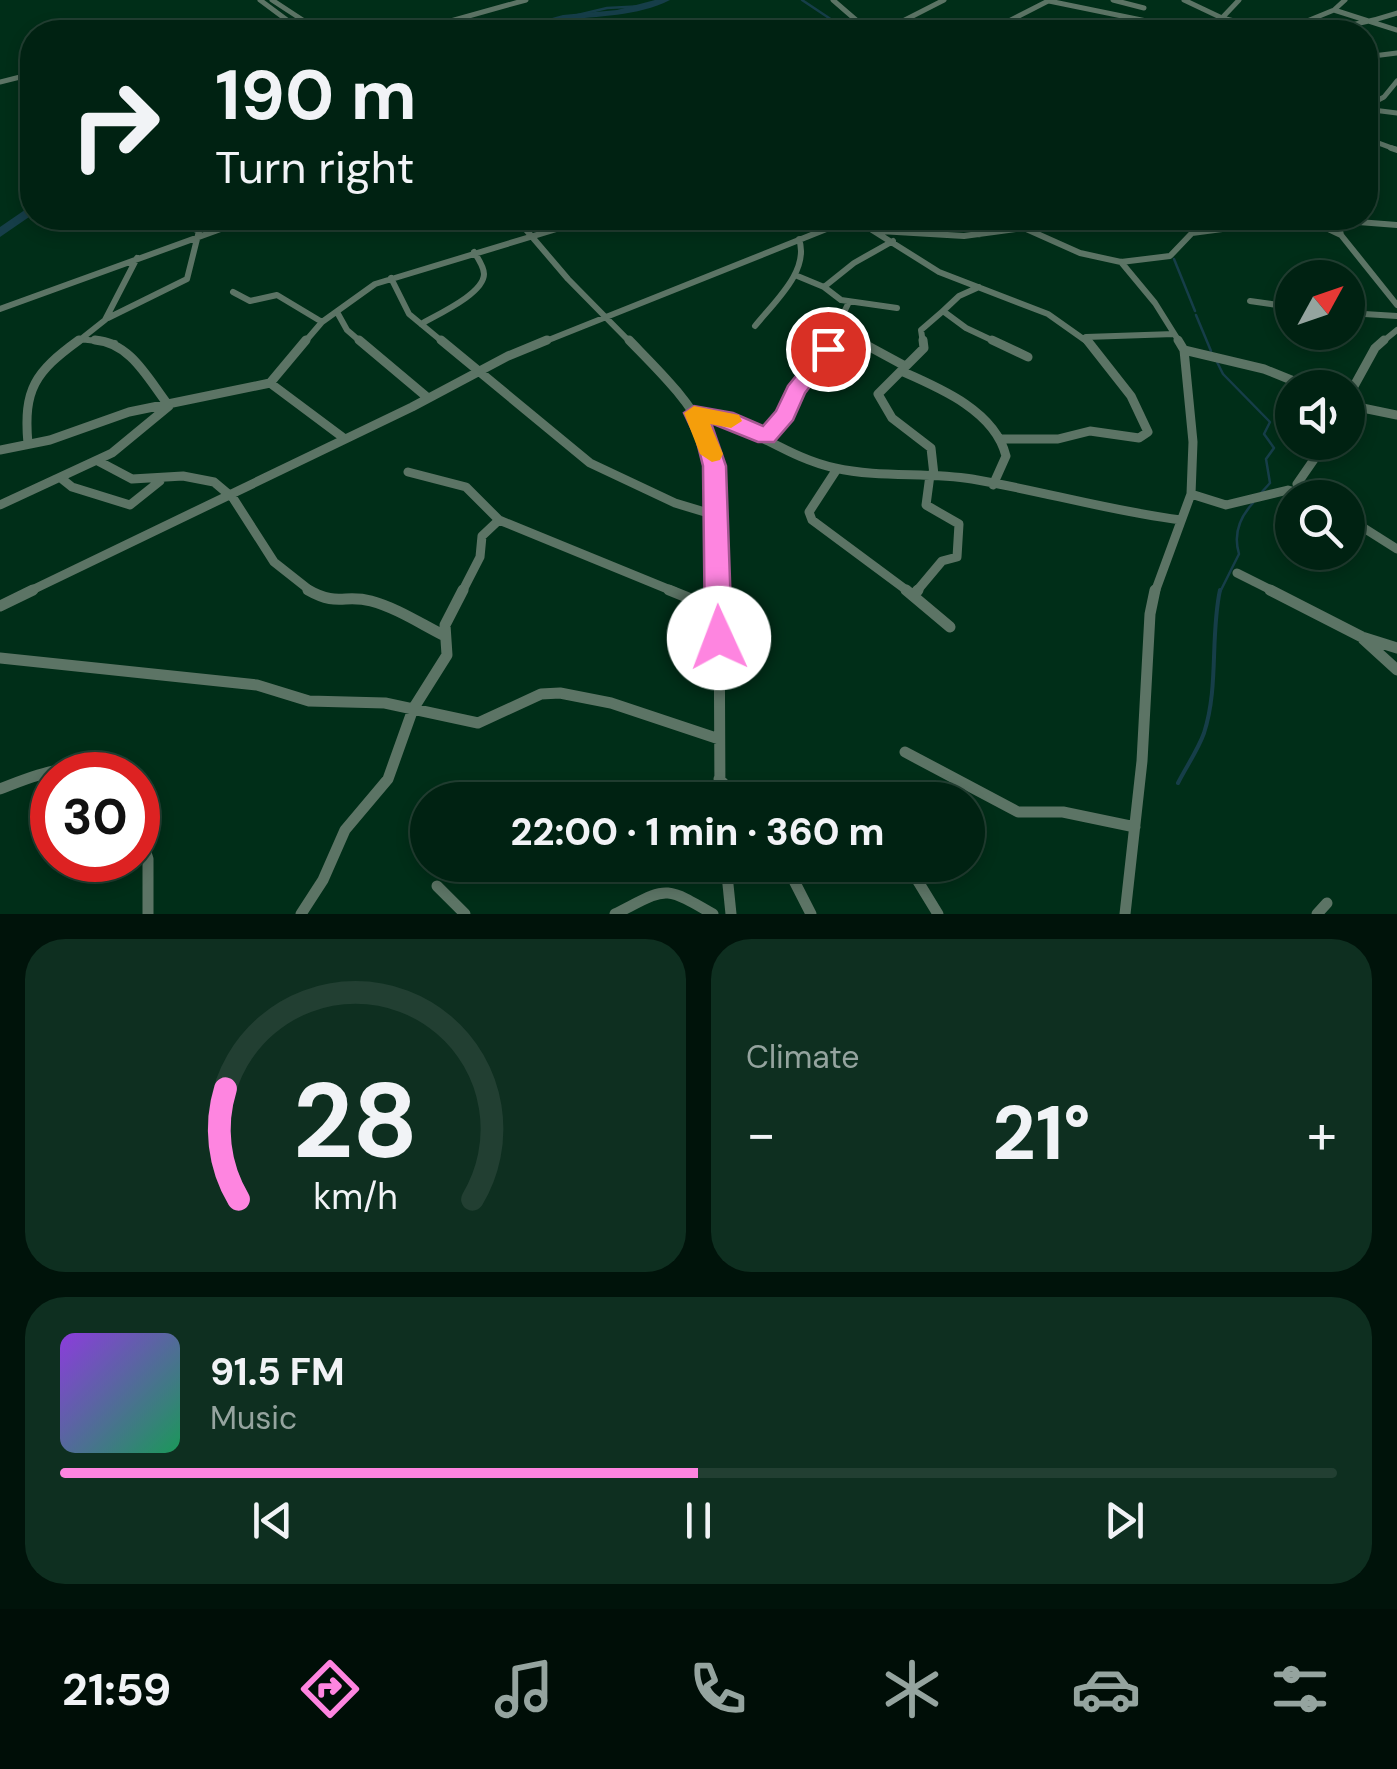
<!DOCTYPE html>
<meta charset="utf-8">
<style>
body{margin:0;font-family:"DM Sans",sans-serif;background:#0e2f20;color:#f1f3f6;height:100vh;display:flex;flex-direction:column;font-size:38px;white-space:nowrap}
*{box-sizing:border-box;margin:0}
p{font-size:32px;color:#95a49f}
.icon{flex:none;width:55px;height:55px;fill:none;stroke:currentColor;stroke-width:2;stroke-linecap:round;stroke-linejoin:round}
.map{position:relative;height:914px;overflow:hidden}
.panel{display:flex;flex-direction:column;gap:25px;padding:25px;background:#00130a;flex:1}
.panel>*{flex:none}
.banner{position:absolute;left:20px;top:20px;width:1358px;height:210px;border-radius:40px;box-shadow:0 5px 15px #0003,0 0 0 2px #223f32;background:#002212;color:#f1f3f6;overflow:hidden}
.needle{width:65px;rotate:50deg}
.fabs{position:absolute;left:1275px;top:260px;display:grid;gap:20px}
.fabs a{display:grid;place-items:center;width:90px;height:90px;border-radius:50%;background:#002212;box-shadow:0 5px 15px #0003,0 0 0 2px #223f32;font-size:50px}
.speed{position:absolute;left:30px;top:752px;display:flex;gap:20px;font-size:50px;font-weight:700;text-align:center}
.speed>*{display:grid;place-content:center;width:130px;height:130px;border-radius:50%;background:#002212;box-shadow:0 5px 15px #0003,0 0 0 2px #223f32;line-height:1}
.speed .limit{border:15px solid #d22;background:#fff;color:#111}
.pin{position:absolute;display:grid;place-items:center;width:85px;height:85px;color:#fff;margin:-42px;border:5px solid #fff;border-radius:50%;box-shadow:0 2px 10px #0007}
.me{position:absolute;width:110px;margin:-55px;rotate:358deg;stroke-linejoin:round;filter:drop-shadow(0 0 8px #0008)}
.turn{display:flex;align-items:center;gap:35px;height:210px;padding:0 30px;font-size:45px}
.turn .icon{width:130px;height:130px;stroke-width:2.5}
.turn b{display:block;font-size:70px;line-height:85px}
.big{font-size:75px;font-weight:800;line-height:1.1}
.panel .tile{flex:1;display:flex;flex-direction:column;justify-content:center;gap:15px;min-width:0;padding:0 35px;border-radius:40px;background:#0e2f20}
.panel .dial{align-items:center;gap:0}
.dial svg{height:260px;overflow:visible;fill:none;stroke:#223f32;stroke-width:7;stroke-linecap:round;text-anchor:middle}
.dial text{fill:#f1f3f6;stroke:none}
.song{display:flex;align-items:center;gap:30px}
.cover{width:120px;height:120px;border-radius:15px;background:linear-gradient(135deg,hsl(270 70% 55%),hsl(150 70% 35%))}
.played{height:10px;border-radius:5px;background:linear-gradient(90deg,#fe85e0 50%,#223f32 50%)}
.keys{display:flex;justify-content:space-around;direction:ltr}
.heat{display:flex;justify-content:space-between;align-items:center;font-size:55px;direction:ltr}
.panel .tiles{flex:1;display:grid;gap:25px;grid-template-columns:1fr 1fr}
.tile:last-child{grid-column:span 2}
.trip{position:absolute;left:410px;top:782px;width:575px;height:100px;border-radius:50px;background:#002212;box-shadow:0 5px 15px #0003,0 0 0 2px #223f32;font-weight:800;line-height:100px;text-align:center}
.menu{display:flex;height:160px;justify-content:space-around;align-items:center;background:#000e07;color:#95a49f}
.menu .icon{width:70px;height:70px}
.menu .active{color:#fe85e0}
.menu b{font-size:45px;color:#f1f3f6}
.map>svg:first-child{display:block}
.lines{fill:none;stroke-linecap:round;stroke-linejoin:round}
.stream-far1{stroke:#163e49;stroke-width:2.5}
.stream{stroke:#163e49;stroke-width:4}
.river{fill:#163e49;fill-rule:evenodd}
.minor-far3{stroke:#5c7465;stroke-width:5}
.minor-far2{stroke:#5c7465;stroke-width:6}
.minor-far1{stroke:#5c7465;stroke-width:9}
.minor{stroke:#5c7465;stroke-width:11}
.route{fill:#fe85e0;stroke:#a55692;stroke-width:2.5}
.slow{fill:#f59e0b}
</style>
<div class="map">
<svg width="1397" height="914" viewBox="0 0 1397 914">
<rect width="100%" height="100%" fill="#002e18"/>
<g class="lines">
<!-- stream-far1 -->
<path class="stream-far1" d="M 802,0 L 832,20 L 847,24
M 565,18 L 607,8 L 645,6
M 1127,218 L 1140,230
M 1174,259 L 1195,311
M 1196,315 L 1211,351
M 1216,360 L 1223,374 L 1270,422 L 1264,434 L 1274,448 L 1266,459 L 1270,483 L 1261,493
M 1220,592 L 1239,554 C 1233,534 1239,518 1253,503"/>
<!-- stream -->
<path class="stream" d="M 1178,783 C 1186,767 1198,750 1204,733 C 1219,687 1210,636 1220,590"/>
<!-- river -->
<path class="river" d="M 655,0 L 670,0 C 637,17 598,15 562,21 C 542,25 522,33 501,32 L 563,15 L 617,10 Z
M 32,205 L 32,215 L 0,237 L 0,227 Z"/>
<!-- minor-far3 -->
<path class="minor-far3" d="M 260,0 L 303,32
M 272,0 L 321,32
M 833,0 L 863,26
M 1113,0 L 1144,8
M 1184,0 L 1222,18 L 1233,32
M 1239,0 L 1222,18 C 1282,34 1338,33 1397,13
M 1049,1 L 1200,32
M 1334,10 L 1397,30
M 895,25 L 944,0
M 1290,28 L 1334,10 L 1345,0
M 998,31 L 1005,23 L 1050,0
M 391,32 L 440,24 L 526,0
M 799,32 L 854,25 L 1033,32
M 1130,32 L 1150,21
M 1365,57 L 1397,53
M 0,82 L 32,74
M 1365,107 L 1384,97 L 1397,81
M 1365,109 L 1397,113
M 1365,138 L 1397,150"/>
<!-- minor-far2 -->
<path class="minor-far2" d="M 1391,148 L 1397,150
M 516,218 L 568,279 L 631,343
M 853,218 L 939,272 L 1048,314 L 1089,343
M 967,218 L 980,234
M 1307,218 L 1397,225
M 1337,218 L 1341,235 L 1397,305
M 880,231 L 964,236 L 1024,228 L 1080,253 L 1121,262 L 1170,256 L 1192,233 L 1305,218 L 1341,235
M 1121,262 L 1155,303 L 1180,343
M 795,275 L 824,287 L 841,300 L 897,308
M 391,278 L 409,314 L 444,343
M 824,287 L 854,263 L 893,241
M 979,287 L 959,296 L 943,311 L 966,328 L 998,343
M 233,292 L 250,301 L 277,295 L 322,322
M 1250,301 L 1292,307
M 0,309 L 251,218
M 337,312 L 347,330 L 362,343
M 1348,313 L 1397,316
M 108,318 L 187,279 L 199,231 L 169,218
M 421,324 C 436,315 484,294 484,274 C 484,267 478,258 474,252
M 755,326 C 774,302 810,271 799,239
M 832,333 L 861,343
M 1086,337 L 1174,334
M 79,339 L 115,343
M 76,343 L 105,320 L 137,258
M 304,343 L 322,322 L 375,284 L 560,228 L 561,222 L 574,218
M 541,343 L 854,218
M 829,343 L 849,302
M 923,343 L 921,330 L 943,311
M 1381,343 L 1397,330"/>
<!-- minor-far1 -->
<path class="minor-far1" d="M 359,340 L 428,398
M 441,340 L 590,463 L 675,503 L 718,516
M 629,340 C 658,370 689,399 707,437 C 726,478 718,548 719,592
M 857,340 L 905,366
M 923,340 L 924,348 L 878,394 L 892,418 L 931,448 L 934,475
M 992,340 L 1028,357
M 1184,350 L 1264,369 L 1311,388
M 901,371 C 940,388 995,411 1006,456 L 993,485
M 270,383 L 345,439
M 1348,397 L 1375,348 L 1384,340
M 1348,405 L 1397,415
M 695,413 C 748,422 784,457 835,468 C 879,478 927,472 972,479 C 1042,491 1110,511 1181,520
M 766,436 C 780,421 786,403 798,388 C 811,371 824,362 830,340
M 1002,439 L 1058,439 L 1090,431 L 1139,438 L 1148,432 L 1131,396 L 1087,340
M 28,444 C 23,389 35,372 79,340
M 0,450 L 50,440 L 129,412 L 270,383 L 306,340
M 98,461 L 132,479 L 183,476 L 214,482 L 233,498 L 274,562 L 312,592
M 837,469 L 809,512 L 812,520 L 909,592
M 408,472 L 466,487 L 499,520 L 675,592
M 62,479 L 72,487 L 130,505 L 160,481
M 1305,493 L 1297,484 L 1326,442
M 1191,494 L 1226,505 L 1288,490 L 1307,495
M 0,505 L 112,453 L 169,406 C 148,379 131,343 95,340
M 1348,518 L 1397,549
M 1237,573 L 1275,592
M 28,592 L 412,407 L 508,356 L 547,340
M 462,592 L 480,557 L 482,536 L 499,520
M 916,592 L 942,561 L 957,557 L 959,524 L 926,505 L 930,475
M 1155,592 L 1191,494 L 1193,442 L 1184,350 L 1178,340"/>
<!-- minor -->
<path class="minor" d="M 308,590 C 338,607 344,594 371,601 C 397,608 421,624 445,636
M 669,590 L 716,609
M 719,590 L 720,800
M 906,590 L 950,627
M 1270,590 L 1362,637 L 1397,648
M 914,595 L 918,590
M 0,606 L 33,590
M 1363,639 L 1397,670
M 0,658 L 257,685 L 309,701 L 385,703 L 478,723 L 541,694 L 560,693 L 611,703 L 719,739
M 905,752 L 1018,812 L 1063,812 L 1135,827
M 719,779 L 740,800
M 0,789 C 30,777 72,759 103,775
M 138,828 L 148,859 L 148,914
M 726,865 L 731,914
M 786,865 L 811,914
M 908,865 L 938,914
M 437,886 L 465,914
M 301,914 L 323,880 L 345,830 L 388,779 L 413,709 L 447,655 L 445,625 L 463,590
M 615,914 C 667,888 662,884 713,914
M 1125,914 L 1142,761 L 1150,614 L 1155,590
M 1317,914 L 1327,903"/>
</g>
<!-- route -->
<path class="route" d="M 828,343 L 838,349 L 805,393 L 793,420 L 774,442 L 758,442 L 711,423 L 726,466 L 732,638 L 728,647 L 719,650 L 709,647 L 705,638 L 703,466 L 696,438 L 684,413 L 694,406 L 733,413 L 763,426 L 776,411 L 788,386 L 821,345 Z"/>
<!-- slow -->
<path class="slow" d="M 694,406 L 739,415 L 742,421 L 731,428 L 710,424 L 723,454 L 720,460 L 712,462 L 700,454 L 684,413 Z"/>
</svg>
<div class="fabs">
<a><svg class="needle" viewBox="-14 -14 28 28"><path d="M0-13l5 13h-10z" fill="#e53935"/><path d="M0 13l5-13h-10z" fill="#95a49f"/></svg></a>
<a><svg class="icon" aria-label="sound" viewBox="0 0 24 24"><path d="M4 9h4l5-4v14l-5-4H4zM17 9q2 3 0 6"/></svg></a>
<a><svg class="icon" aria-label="search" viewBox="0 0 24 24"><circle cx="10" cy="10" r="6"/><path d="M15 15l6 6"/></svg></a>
</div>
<div class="speed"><div class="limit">30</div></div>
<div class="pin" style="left:828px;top:349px;background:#d93025"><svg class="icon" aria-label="arrive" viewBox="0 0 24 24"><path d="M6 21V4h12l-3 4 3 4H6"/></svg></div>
<svg class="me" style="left:719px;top:638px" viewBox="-20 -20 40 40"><circle r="19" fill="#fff"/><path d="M0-13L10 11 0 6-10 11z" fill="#fe85e0"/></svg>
<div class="trip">22:00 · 1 min · 360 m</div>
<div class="banner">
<div class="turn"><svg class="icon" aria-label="right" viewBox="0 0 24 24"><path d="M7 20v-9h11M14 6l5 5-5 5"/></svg><div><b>190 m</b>Turn right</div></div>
</div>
</div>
<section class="panel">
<div class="tiles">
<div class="tile dial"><svg viewBox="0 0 100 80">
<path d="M14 69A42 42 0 1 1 86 69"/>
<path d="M14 69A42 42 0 0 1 10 35" stroke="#fe85e0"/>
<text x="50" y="56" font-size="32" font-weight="700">28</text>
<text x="50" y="72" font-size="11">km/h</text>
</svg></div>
<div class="tile"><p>Climate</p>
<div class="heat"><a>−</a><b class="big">21°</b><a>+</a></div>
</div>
<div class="tile">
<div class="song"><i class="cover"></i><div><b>91.5 FM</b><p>Music</p></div></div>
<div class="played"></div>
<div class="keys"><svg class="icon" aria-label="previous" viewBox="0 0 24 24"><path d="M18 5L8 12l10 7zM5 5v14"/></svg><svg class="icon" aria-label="pause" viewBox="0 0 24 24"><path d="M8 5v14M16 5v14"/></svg><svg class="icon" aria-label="next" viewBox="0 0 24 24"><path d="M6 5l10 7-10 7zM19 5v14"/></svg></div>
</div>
</div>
</section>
<nav class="menu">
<b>21:59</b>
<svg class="icon active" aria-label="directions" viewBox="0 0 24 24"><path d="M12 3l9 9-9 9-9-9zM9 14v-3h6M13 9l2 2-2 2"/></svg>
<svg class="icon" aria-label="music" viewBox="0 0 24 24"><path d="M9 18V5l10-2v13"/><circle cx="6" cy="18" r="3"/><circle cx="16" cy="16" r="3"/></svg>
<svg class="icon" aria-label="phone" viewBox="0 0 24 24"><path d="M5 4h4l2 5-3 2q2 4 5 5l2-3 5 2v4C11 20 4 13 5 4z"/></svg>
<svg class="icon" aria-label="climate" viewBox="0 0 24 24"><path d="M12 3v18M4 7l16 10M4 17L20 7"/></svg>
<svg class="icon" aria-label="car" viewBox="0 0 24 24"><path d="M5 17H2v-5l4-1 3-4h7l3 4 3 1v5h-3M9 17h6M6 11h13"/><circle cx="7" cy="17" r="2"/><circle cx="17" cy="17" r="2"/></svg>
<svg class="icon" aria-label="filters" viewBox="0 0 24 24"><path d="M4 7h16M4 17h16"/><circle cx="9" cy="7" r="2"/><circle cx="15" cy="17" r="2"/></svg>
</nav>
